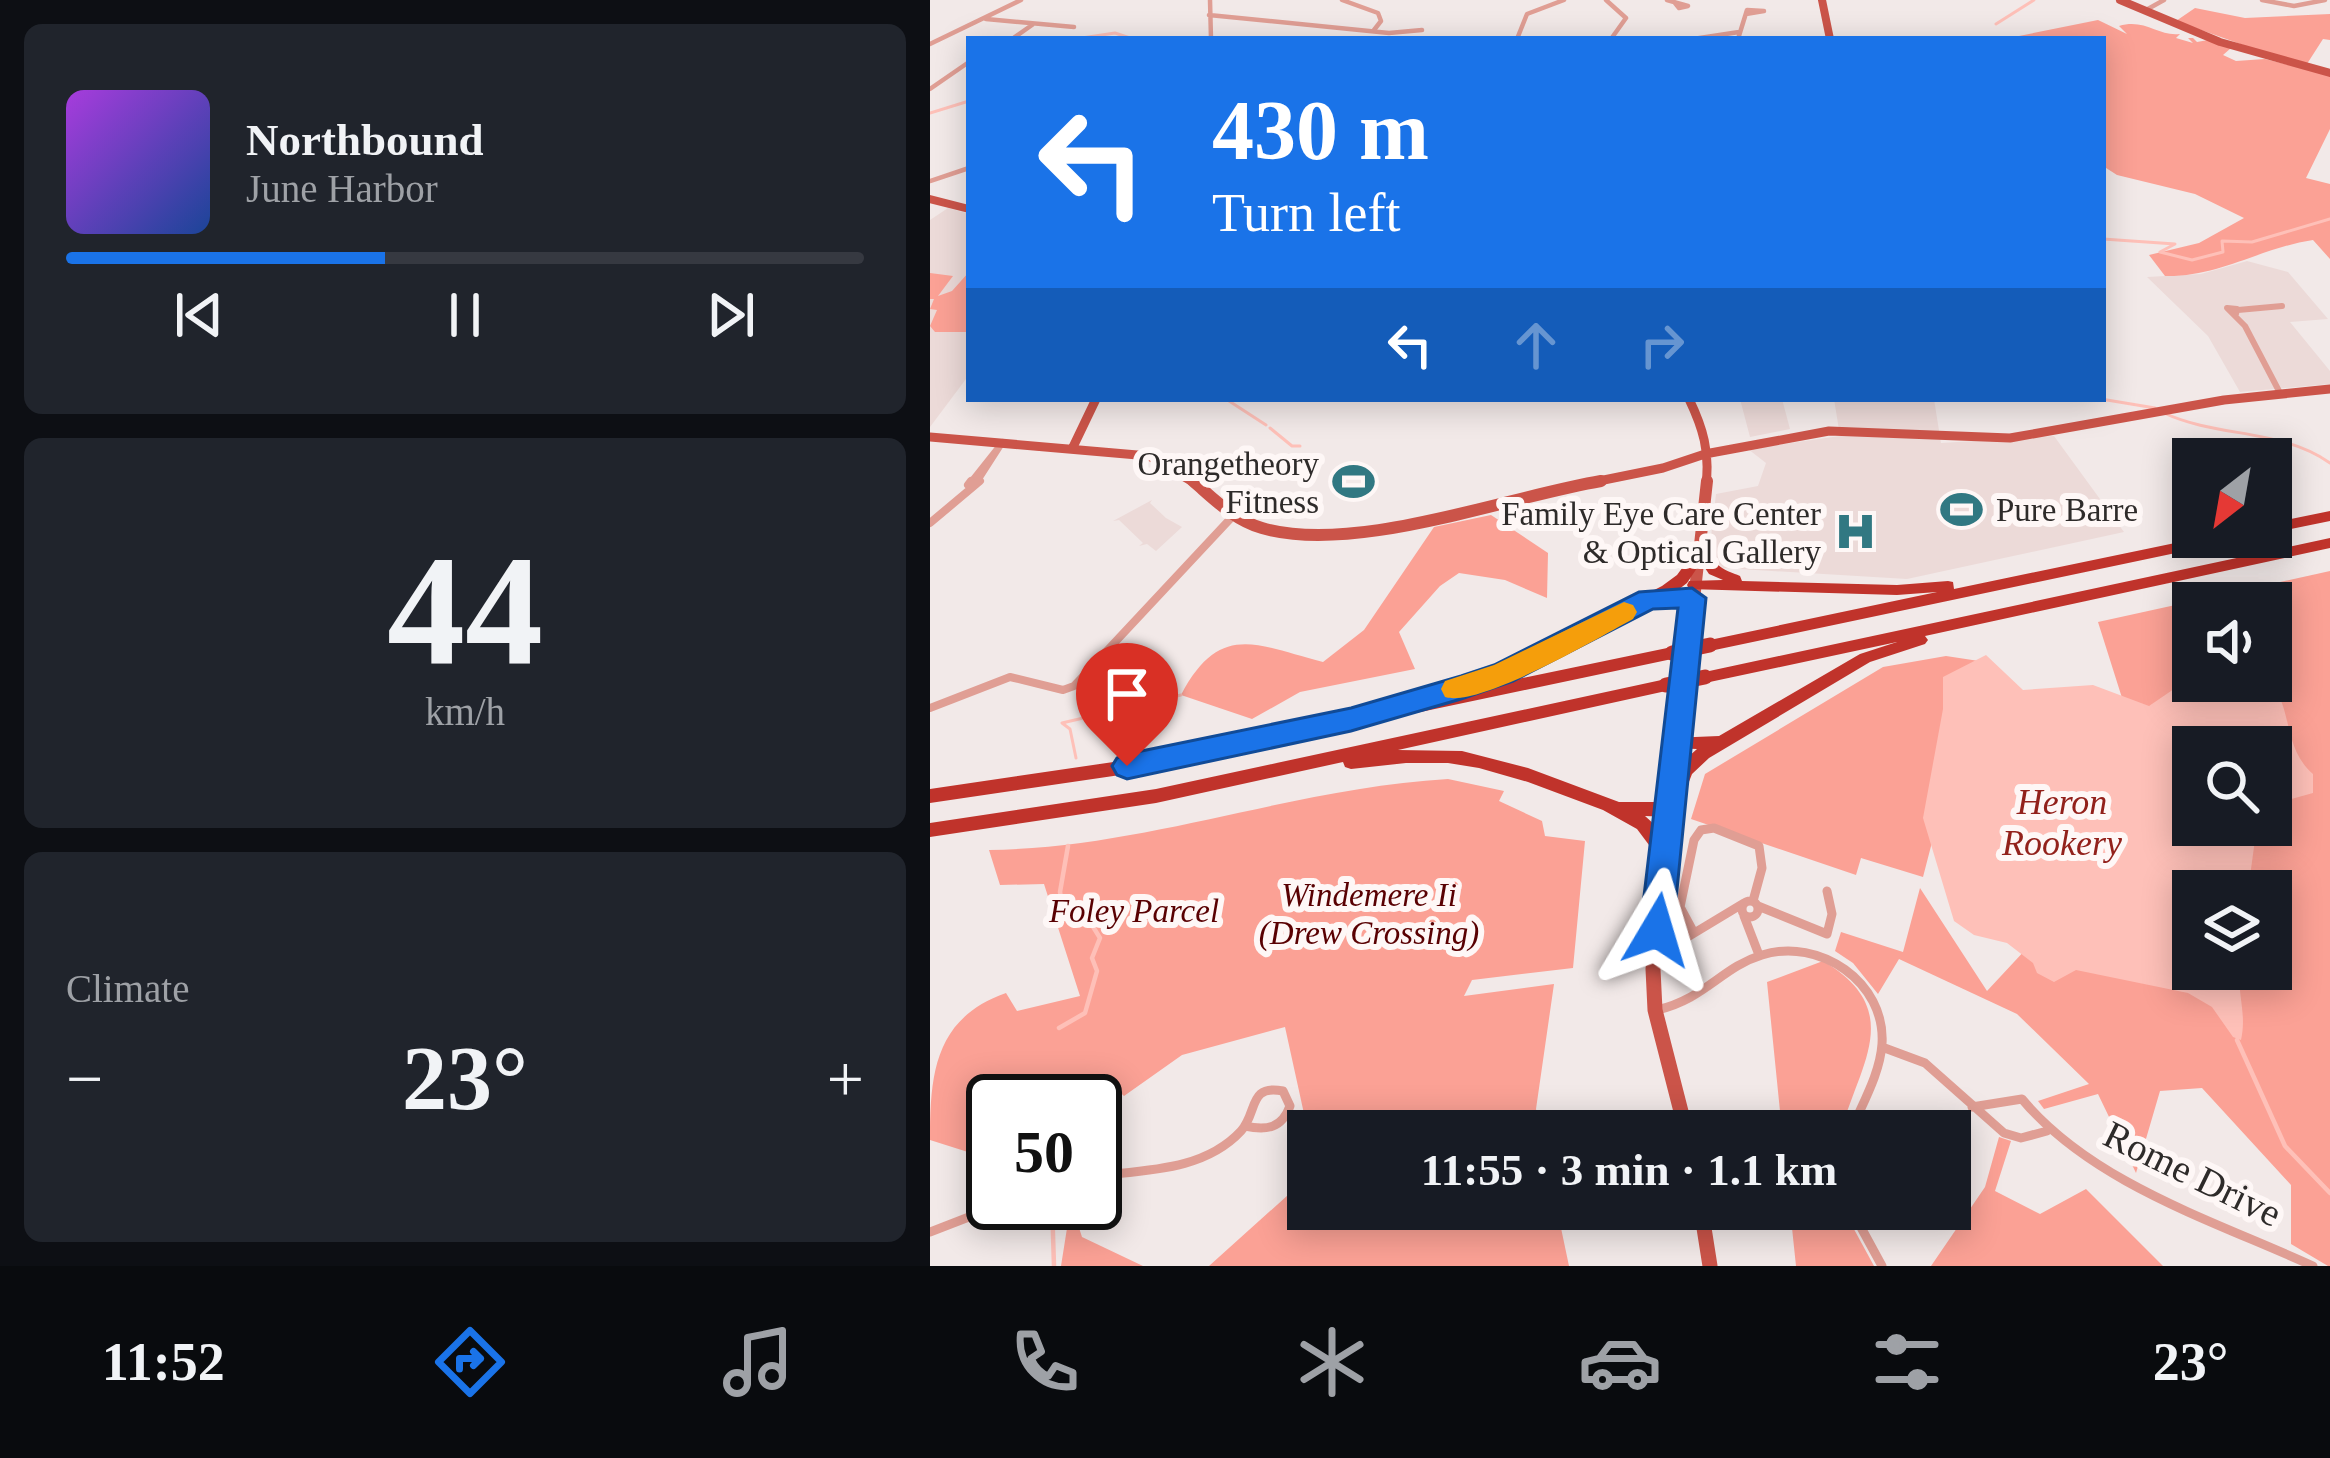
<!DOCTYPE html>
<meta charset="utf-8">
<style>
body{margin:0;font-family:Georgia,serif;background:#20242c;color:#f1f3f6;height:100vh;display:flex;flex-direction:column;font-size:45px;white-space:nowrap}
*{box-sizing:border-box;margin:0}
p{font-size:39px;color:#9ea1a6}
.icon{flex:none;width:66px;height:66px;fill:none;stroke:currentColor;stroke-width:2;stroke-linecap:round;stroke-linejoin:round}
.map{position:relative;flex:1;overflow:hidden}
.drawer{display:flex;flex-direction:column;gap:24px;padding:24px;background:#0d0f14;width:930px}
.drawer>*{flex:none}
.top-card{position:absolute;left:36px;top:36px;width:1140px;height:366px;border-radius:0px;box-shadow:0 6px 30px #0003;background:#1a73e8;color:#fff;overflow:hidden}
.needle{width:78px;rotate:211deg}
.controls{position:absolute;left:1242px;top:438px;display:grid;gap:24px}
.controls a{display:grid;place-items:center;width:120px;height:120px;border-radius:0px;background:#171b24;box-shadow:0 6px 30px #0003;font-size:60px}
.speed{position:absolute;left:36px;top:1074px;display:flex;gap:24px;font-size:60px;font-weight:700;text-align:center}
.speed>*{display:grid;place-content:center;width:156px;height:156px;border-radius:50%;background:#171b24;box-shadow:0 6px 30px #0003;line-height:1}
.speed .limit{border:6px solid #111;border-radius:18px;background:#fff;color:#111}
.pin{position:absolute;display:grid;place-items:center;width:102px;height:102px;color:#fff;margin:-123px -51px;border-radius:50% 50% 50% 0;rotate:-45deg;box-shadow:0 0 12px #0007}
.pin .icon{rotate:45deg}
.me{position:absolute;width:132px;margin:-66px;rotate:7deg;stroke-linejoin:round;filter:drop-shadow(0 0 9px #0008)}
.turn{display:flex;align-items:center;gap:42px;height:252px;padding:0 48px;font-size:54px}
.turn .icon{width:156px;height:156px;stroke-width:2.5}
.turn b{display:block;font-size:84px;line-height:102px}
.lanes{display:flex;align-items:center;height:114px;padding:0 48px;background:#0003;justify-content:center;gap:60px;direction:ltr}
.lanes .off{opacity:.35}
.big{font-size:90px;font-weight:700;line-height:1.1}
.drawer .card{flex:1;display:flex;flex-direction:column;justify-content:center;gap:18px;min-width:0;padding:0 42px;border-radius:18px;background:#20242c}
.drawer .dial{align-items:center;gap:0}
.dial b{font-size:156px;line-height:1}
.song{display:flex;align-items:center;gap:36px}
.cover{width:144px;height:144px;border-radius:18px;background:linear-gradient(135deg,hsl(280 70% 55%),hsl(220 70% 35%))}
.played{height:12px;border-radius:6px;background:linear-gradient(90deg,#1a73e8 40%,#363941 40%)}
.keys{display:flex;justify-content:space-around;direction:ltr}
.heat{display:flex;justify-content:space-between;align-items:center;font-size:66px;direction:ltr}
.trip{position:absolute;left:357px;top:1110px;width:684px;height:120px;border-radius:0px;background:#171b24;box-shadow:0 6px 30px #0003;font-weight:700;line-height:120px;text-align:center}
.tabs{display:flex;height:192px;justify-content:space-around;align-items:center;background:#090b0e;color:#9ea1a6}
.tabs .icon{width:84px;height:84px}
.tabs .current{color:#1a73e8}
.tabs b{font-size:54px;color:#f1f3f6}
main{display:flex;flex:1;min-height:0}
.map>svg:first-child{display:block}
.built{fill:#ecdad8}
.green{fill:#fba195;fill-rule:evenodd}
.water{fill:#fec0b8}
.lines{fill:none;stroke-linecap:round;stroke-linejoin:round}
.stream-far1{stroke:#fec0b8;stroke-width:3}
.stream{stroke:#fec0b8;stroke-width:4.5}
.minor-far3{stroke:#e09e94;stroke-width:4.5}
.minor-far2{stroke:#e09e94;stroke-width:6}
.minor-far1{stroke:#e09e94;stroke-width:8}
.minor{stroke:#e09e94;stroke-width:9}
.major-far3{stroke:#cb5449;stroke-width:8}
.major-far2{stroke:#cb5449;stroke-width:9}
.major-far1{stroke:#cb5449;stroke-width:12}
.major{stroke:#cb5449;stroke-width:15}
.highway{fill:#c0332b;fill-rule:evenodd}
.highway-bridge{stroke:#c0332b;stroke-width:15}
.route{fill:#1a73e8;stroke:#114b97;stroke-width:3}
.slow{fill:#f59e0b}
.labels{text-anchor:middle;stroke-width:12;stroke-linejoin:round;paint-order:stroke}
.poi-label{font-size:33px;fill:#2e2b2a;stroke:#fef7f6;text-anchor:end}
.park-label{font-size:33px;font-style:italic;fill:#590002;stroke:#fef7f6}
.water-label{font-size:36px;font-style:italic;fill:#92211b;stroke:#fef7f6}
.near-street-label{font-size:39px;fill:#2e2b2a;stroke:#fef7f6}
</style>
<main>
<section class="drawer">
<div class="card">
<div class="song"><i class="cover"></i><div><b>Northbound</b><p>June Harbor</p></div></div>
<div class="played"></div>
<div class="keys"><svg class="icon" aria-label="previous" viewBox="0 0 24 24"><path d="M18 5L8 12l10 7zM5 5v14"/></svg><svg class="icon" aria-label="pause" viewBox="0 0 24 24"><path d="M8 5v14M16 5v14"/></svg><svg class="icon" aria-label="next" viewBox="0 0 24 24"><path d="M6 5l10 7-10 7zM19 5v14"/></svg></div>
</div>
<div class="card dial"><b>44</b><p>km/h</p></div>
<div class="card"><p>Climate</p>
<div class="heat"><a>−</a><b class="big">23°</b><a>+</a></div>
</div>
</section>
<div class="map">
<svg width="1400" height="1266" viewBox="0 0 1400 1266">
<rect width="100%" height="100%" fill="#f2e9e8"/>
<!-- built -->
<path class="built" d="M 18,208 L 39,214 L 39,375 L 0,427 L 0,220 Z
M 1317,261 L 1358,272 L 1398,319 L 1360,322 L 1400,371 L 1400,384 L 1310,392 L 1278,336 L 1217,277 L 1271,274 Z
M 810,399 L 852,399 L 860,429 L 820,437 Z
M 904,399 L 1004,399 L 1011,443 L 1124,436 L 1194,532 L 977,579 L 793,568 L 779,554 L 786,494 L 828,486 L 836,463 L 818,449 L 910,436 Z
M 222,500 L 220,503 L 236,518 L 252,527 L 226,551 L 217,544 L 209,546 L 213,543 L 189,520 L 183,521 Z"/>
<!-- green -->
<path class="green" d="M 1265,8 L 1315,18 L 1400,14 L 1400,40 L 1393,39 L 1375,67 L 1246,21 Z
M 1168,20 L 1197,34 L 1189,26 C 1215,18 1229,37 1250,34 L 1246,38 L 1263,43 L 1258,38 L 1263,38 L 1267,42 L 1278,40 L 1301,48 L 1293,55 L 1306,61 L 1335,59 L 1400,75 L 1400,129 L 1376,178 L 1400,184 L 1400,259 L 1383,240 C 1330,248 1290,277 1235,276 L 1219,255 L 1269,243 L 1314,218 L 1265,194 L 1187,175 L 1173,166 L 1173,39 L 1074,39 Z
M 39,272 L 39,332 L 5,332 L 0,326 L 7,310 L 0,309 L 4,299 L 0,299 L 0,273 L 23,276 L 8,296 L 22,291 Z
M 561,515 L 618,553 L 617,598 L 575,580 L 529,573 L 510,586 L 469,632 L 485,669 L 370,692 L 322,719 L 251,695 C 290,621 327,645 393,662 L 434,630 L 504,527 Z
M 1400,571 L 1400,1266 L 1398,1266 L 1361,1244 L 1361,1185 L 1272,1088 L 1230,1091 L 1206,1173 L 1168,1094 L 1114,1109 L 1108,1101 L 1159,1084 L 1087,1014 L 969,959 L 948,994 L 923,963 L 905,951 L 911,932 L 973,952 L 990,888 L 1057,991 L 1175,864 L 1256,900 L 1168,622 ZM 1263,603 L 1341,603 L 1341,681 L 1263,681 ZM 1263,747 L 1341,747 L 1341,825 L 1263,825 ZM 1263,891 L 1341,891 L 1341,969 L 1263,969 Z
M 1016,656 L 1049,661 L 993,877 L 931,858 L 926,875 L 761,819 L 775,774 L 953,667 Z
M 518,779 L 574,791 L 569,801 L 612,821 L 615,836 L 655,841 L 643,968 L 542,980 L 534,996 L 624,984 L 606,1109 L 611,1131 L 378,1132 L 355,1027 L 252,1055 L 194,1096 L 182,1085 L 165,1111 L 165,1101 L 63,1101 L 63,1171 L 41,1153 L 0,1140 C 0,1073 5,1018 76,993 L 87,1011 L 150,996 L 114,884 L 70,885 L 59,850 C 215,848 363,788 518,779 Z
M 893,961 C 976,1010 930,1063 911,1131 L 852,1131 L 837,982 Z
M 1069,1137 L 1081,1141 L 1065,1191 L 1110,1214 L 1156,1189 L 1233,1266 L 1001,1266 L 1055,1187 Z
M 378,1177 L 378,1209 L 627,1209 L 639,1266 L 279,1266 Z
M 141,1203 L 152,1237 L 213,1266 L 131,1266 Z
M 860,1209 L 913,1209 L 944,1266 L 866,1266 Z"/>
<!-- water -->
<path class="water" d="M 1056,655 L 1093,690 L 1163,685 L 1219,706 L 1263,676 L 1263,681 C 1283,681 1311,676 1330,681 C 1366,691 1348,744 1383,774 L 1383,793 L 1351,802 L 1341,812 L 1341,747 L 1263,747 L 1263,825 L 1327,825 L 1318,891 L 1263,891 L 1263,969 L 1310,969 C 1307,995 1317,1013 1311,1040 L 1303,1037 L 1282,1007 L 1258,993 L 1146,970 L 1124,982 L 1107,973 L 1103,963 L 1077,943 L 1044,935 L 1024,921 L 993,818 L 1013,709 L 1013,677 Z"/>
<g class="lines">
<!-- stream-far1 -->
<path class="stream-far1" d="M 1066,24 L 1104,0
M 145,39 L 185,33 L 203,39
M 0,113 L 39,101
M 1173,239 L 1245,244 L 1230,252 L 1262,260 L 1293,252 L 1292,241 L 1322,242 L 1400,219
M 296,399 L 336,425
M 1171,399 L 1225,408
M 1234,413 C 1288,438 1350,428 1400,463
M 340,428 L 362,446 L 370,446
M 146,758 L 140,729 L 132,723 L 251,695"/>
<!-- stream -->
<path class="stream" d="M 129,1028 L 155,1013 L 167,971 L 162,958 L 170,938 L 157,917 L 133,908 L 130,892 L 138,846
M 1307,1040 L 1355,1146 L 1400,1193
M 122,1203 L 124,1266"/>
<!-- minor-far3 -->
<path class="minor-far3" d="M 280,0 L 281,39
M 412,0 L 448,13 L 451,21 L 444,30
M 676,0 L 696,18 L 681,39
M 737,0 L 758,6 L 749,8 L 745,3
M 1332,0 L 1364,6 L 1395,0
M 1216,10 L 1234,0
M 279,15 L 459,33 L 492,30
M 56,19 L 144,27
M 82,39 L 102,25
M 587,39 L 597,14 L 634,0
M 763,39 L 809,32
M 808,39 L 817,10 L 834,11 L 816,14
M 0,44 L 91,0
M 0,89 L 39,62
M 0,181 L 39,168"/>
<!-- minor-far2 -->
<path class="minor-far2" d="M 1308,310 L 1352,306
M 1306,314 L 1307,309 L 1297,308 L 1315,326 L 1350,393
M 39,484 L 70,445
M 46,484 L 73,442"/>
<!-- minor-far1 -->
<path class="minor-far1" d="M 38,485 L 41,481
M 0,523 L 50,481
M 0,708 L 80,677 L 133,690 L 144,686 L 302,517"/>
<!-- minor -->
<path class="minor" d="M812 909a8 8 0 1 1 16 0a8 8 0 1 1-16 0Z
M 828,906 L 897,934 L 902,914 L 897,891
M 814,916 L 829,955
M 764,933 L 750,907 L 764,840 L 771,830 L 784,828 L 829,846 L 832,868 L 823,901
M 756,938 L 814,903
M 727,1010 C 775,999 792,967 832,955 C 889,937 956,982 952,1044 C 950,1074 932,1104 921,1131
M 952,1047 L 995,1063 L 1074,1133 L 1091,1138 L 1117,1131
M 1042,1107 L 1092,1099 C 1163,1184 1285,1221 1383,1266
M 165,1176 C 215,1170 274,1171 311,1131 C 328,1112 318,1084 353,1091 L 360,1106 C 352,1128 337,1131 315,1126
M 921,1209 L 952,1266
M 0,1232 L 75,1203"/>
<!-- major-far3 -->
<path class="major-far3" d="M 892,0 L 900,39
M 1190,0 L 1290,42 L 1400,73
M 0,199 L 39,209"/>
<!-- major-far2 -->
<path class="major-far2" d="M 759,399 C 773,428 780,452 776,484
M 0,437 L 219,456 L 266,484
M 143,447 L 166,399
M 775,454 L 899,431 L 1080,438 L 1294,400 L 1400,389
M 654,484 L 733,468 L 778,453"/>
<!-- major-far1 -->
<path class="major-far1" d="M 263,481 C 284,499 304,520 332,528 C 424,555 576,497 671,481
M 739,828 L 777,481"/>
<!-- major -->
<path class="major" d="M 739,825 L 723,969 L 725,1010 L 756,1131
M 771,1209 L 780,1266"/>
<!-- highway -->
<path class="highway" d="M 1400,511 L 1400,521 L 1341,533 L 1341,523 Z
M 1274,537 L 1305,537 L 1298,542 L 780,651 L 775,649 L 772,645 L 775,641 L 1007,592 L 967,595 L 759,589 L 757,585 L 759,581 L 793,580 L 779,574 L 771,562 L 757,583 L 744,593 L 767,594 L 769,598 L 767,602 L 725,603 L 592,671 L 544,688 L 742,647 L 747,649 L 750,653 L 747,657 L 742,659 L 197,774 L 0,803 L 0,789 L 197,760 L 509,695 L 507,692 L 509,688 L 582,663 L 732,586 L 747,575 L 764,552 L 761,547 L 763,543 C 780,543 777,553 787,564 C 793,570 803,573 810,576 L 812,581 L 967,585 L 1018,581 L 1023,582 L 1024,589 Z
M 1400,538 L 1400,548 L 995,636 L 998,640 L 995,644 L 940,662 L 779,758 L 762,774 L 746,815 L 740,817 L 715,816 C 731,829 737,846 743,865 L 740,871 L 734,873 L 728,871 L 719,845 L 707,829 L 673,810 L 598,782 L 549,768 L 518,763 L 476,763 L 421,769 L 415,767 L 413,762 L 226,803 L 0,837 L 0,823 L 226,789 L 736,679 L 741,681 L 744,685 L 741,689 L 736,691 L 468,750 L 532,751 L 598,768 L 689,802 L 734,802 L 749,765 L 767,749 L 741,748 L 739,743 L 741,738 L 789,736 L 930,654 L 967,642 L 775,683 L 770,681 L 767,677 L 770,673 Z"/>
<!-- highway-bridge -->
<path class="highway-bridge" d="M 742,653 L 780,645
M 736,685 L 775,677"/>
</g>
<!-- route -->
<path class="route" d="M 762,588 L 776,598 L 743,930 L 738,941 L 727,945 L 715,941 L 710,930 L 748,608 L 723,609 L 583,681 L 531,699 L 421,731 L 197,779 L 187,775 L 182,766 L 187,758 L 197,754 L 421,708 L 531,676 L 564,665 L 709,592 Z"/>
<!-- slow -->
<path class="slow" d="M 694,602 L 703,605 L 707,612 L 703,619 C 668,638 549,708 515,697 L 511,689 L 515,681 L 564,665 Z"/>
<!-- icons -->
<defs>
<symbol id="stadium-bare" viewBox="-9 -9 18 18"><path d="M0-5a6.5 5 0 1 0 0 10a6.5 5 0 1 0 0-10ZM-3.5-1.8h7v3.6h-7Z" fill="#317882" stroke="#fef7f6" stroke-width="2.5" paint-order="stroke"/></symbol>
<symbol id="hospital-bare" viewBox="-9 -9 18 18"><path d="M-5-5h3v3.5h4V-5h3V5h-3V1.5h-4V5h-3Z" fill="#317882" stroke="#fef7f6" stroke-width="2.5" paint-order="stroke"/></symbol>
</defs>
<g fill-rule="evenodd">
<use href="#stadium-bare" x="394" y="452" width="59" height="59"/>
<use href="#stadium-bare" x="1002" y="480" width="59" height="59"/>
<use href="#hospital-bare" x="896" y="502" width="59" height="59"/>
</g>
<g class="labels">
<!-- poi labels -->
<g class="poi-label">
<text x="389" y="475">Orangetheory<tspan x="389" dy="38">Fitness</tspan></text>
<text x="1066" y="521" text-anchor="start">Pure Barre</text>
<text x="891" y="525">Family Eye Care Center<tspan x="891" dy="38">&amp; Optical Gallery</tspan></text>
</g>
<!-- park labels -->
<g class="park-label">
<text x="439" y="906">Windemere Ii<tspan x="439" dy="38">(Drew Crossing)</tspan></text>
<text x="204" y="922">Foley Parcel</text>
</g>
<!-- water labels -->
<g class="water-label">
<text x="1132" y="814">Heron<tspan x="1132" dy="41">Rookery</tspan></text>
</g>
<!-- near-street labels -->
<g class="near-street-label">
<text transform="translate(1263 1173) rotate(26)" y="14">Rome Drive</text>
</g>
</g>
</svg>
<div class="controls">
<a><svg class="needle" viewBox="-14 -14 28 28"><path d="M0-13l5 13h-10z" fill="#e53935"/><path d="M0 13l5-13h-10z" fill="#9ea1a6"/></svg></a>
<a><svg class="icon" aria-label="sound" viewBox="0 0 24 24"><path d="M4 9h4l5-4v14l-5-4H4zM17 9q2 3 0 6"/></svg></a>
<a><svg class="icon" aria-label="search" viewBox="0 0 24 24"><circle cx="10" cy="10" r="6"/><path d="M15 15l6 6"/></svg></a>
<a><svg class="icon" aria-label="layers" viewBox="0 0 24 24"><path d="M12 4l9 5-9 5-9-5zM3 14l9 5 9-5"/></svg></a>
</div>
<div class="speed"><div class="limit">50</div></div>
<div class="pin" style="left:197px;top:766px;background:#d93025"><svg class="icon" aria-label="arrive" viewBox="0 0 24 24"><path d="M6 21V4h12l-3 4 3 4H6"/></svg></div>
<svg class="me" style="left:727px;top:930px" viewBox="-20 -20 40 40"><path d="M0-17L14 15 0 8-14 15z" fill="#1a73e8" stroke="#fff" stroke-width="4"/></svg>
<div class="trip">11:55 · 3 min · 1.1 km</div>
<div class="top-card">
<div class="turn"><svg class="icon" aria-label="left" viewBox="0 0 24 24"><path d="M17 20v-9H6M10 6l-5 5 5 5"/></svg><div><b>430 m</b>Turn left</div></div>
<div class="lanes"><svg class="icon" aria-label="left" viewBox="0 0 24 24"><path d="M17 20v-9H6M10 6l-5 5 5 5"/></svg><svg class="icon off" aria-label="ahead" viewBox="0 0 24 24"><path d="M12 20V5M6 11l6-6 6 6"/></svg><svg class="icon off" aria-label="right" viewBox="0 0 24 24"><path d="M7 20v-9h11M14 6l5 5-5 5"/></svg></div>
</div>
</div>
</main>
<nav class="tabs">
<b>11:52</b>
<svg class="icon current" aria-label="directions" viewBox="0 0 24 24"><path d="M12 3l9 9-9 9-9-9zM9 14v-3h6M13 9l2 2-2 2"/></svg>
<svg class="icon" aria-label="music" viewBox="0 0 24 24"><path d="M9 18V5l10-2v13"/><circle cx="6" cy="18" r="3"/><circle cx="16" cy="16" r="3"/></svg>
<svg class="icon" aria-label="phone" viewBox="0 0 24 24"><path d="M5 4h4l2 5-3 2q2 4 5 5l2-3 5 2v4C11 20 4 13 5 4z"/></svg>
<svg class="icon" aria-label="climate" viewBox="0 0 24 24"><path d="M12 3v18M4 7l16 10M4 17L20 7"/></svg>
<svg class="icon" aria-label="car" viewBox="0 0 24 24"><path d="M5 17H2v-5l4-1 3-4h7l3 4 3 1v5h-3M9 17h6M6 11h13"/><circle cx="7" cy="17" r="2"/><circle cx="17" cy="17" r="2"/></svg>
<svg class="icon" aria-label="filters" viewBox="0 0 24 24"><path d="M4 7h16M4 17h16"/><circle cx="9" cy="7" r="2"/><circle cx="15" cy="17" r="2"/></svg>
<b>23°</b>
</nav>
